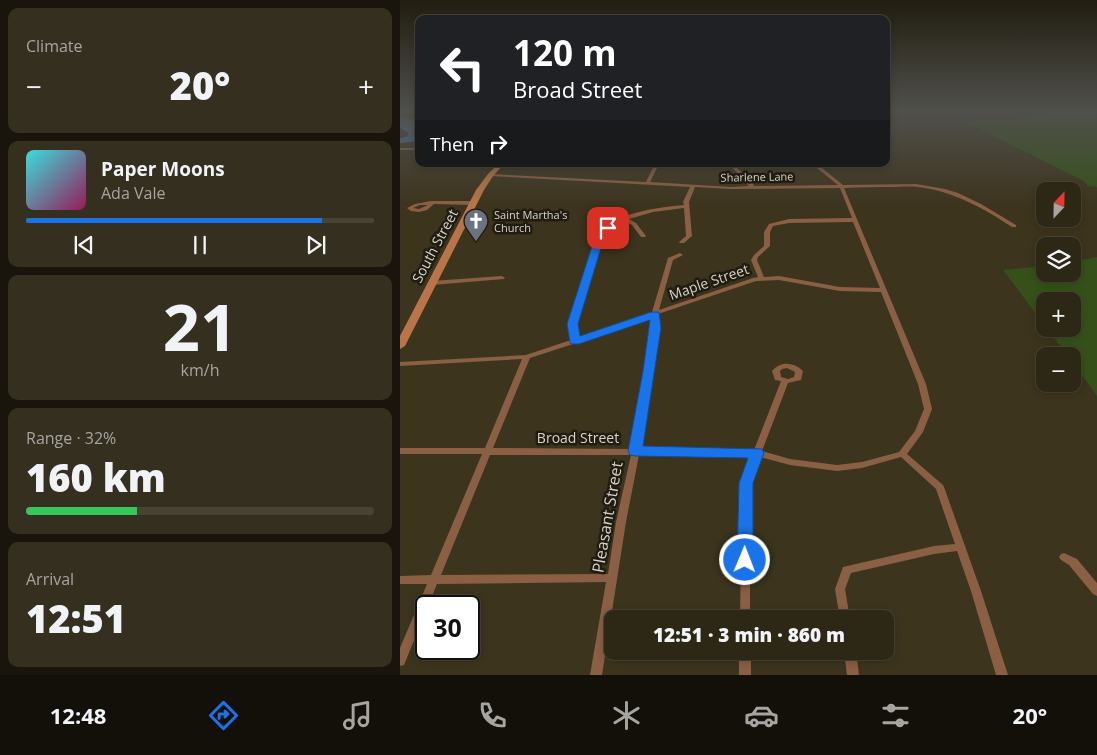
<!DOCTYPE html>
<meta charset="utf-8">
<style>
body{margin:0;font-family:"Open Sans",sans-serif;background:#352f1f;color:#f1f3f6;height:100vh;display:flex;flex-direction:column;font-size:19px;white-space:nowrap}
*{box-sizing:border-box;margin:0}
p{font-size:16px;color:#a7a5a1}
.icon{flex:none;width:28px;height:28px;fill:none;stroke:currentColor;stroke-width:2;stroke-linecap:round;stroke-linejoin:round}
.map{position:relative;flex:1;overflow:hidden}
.details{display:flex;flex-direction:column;gap:8px;padding:8px;background:#19150c;width:400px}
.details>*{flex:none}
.top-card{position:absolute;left:15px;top:15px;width:475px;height:152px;border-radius:10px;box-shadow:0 2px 8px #0003,0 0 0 1px #484435;background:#202124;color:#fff;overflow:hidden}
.needle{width:32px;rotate:22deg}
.tools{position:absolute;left:636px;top:182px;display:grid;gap:10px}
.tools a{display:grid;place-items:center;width:45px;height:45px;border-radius:10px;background:#2d2716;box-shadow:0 2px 8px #0003,0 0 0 1px #484435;font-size:25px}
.speed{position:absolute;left:15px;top:595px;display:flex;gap:10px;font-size:25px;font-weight:700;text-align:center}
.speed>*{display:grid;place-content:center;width:65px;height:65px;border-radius:50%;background:#2d2716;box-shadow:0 2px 8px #0003,0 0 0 1px #484435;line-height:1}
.speed .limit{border:2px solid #111;border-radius:8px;background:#fff;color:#111}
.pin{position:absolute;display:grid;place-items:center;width:42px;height:42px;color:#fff;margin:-21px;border-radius:10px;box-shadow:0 2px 8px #0006}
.me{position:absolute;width:55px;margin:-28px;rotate:1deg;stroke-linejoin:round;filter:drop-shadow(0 0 4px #0008)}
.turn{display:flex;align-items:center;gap:18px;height:105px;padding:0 15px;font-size:22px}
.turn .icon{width:65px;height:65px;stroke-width:2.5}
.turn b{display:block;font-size:35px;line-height:42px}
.then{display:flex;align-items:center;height:48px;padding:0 15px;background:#0003;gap:10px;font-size:19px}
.big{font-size:38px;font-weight:800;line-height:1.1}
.details .widget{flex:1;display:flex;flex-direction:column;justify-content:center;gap:8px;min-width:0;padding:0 18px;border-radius:10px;background:#352f1f}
.details .dial{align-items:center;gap:0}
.dial b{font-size:65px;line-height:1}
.song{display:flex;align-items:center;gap:15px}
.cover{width:60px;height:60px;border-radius:8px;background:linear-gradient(135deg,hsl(180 70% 55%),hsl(330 70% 35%))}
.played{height:5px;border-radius:2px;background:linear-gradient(90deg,#1a73e8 85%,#484435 85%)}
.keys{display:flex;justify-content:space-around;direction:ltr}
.heat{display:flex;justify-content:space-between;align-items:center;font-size:28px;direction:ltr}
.charge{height:8px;border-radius:4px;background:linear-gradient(90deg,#34c759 32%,#484435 0)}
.trip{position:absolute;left:204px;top:610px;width:290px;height:50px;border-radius:10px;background:#2d2716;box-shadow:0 2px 8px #0003,0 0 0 1px #484435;font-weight:800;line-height:50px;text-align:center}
.tab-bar{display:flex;height:80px;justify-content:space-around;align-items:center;background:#121009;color:#a7a5a1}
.tab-bar .icon{width:35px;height:35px}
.tab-bar .selected{color:#1a73e8}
.tab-bar b{font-size:22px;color:#f1f3f6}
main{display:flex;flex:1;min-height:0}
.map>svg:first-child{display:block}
.green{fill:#355119}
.water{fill:#4971a5}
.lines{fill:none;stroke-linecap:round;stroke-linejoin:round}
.minor{fill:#8a5f44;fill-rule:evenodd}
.secondary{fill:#b97549;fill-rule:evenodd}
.route{fill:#1a73e8;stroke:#114b97}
.labels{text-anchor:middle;stroke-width:5;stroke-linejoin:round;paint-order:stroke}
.far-street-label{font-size:11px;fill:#d9d4c6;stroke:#201c12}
.far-poi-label{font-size:11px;fill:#d9d4c6;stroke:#201c12;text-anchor:start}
.street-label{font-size:14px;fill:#d9d4c6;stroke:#201c12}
.near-street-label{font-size:16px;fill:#d9d4c6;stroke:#201c12}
</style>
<main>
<section class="details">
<div class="widget"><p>Climate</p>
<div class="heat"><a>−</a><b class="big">20°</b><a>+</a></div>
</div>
<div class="widget">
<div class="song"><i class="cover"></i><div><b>Paper Moons</b><p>Ada Vale</p></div></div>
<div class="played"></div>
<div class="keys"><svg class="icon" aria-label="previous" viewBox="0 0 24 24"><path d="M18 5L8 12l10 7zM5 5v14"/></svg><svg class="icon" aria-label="pause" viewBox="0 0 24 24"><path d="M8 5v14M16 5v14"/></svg><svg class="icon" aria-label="next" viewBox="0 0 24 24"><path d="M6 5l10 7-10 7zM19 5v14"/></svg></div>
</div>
<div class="widget dial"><b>21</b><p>km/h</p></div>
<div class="widget"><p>Range · 32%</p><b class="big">160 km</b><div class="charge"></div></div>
<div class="widget"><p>Arrival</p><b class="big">12:51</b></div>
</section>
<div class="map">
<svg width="697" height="675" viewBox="0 0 697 675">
<rect width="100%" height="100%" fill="#3c341d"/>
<!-- green -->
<path class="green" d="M 697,110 L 697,187 L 688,186 L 684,181 L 563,121 Z
M 697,257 L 697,396 L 673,363 L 672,356 L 668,356 L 647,329 L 672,329 L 672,301 L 645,301 L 645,326 L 603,270 L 645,266 L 645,274 L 672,274 L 673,262 Z"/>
<!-- water -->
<path class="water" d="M 0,115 L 8,119 L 19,120 L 19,141 L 0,143 L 0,138 L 6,137 L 9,133 L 0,128 Z"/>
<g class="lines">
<!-- minor -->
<path class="minor" d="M 0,148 L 19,148 L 19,150 L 0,150 Z
M 255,164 L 259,164 L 250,182 L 331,187 L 349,186 L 329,164 L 333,164 L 352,182 L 354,186 L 438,185 L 412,164 L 417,164 L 443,185 L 516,184 L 545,189 L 558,193 L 581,204 L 616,225 L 616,227 L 612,227 C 583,208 553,191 518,187 C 509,186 499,187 491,187 C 475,187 460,187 444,188 L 526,384 L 532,409 L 523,432 L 507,454 L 543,485 L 544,487 L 581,591 L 608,675 L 596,675 L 571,591 L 557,551 L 534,554 L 451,573 L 445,589 L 450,619 L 440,619 L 435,589 L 443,567 L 534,546 L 555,544 L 536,489 L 501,457 L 462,468 L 437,471 L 390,465 L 360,457 L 350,483 L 350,619 L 340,619 L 342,483 L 352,456 L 239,455 L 226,522 L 202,675 L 190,675 L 206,582 L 37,584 L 28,606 L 26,606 L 26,611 L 4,665 L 0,666 L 0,648 L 27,584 L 0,584 L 0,576 L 31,575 L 82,454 L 0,454 L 0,448 L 85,448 L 122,359 L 0,366 L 0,362 L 126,355 L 171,340 C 170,319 176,302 182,283 C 187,267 189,249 198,235 C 213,213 259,207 284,205 L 283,202 L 290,187 L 90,176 L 88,175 L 90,174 L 246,182 ZM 295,187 L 331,189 L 440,188 L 452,218 L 389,219 L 369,224 L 364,232 L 364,246 L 354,255 L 351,260 L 358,277 L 353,278 L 259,310 L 273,260 L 283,255 L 280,253 L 268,258 L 252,312 L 178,337 C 176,317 184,298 189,279 C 193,265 195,246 205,234 C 210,228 217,224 224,221 L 232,225 L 241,237 L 245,237 L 246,236 L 236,223 L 229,219 L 253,212 L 284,208 L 286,236 L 279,242 L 280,243 L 284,243 L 292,236 L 289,202 ZM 453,222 L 480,288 L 440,287 L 379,276 L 364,277 L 357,260 L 358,257 L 370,246 L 370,232 L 373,226 L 389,223 ZM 379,280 L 440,291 L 481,292 L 518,384 L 524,409 L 515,431 L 499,452 L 462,462 L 437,465 L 390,459 L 362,451 L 388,383 L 401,380 L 403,371 C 393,362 381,361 372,371 L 375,380 L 381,381 L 354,450 L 240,449 L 246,421 L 258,328 L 258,314 L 356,281 ZM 252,317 L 252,328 L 238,421 L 232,449 L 93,448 L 130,358 L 173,344 L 177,343 L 178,342 ZM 387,368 L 395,372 L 394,377 L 388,379 L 381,377 L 380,371 L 382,369 ZM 90,455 L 231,455 L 216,522 L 208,574 L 41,575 Z
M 31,201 L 73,201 L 76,203 L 73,205 L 34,204 L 27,210 L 19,212 L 11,211 L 7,208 L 15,204 ZM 20,205 L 28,205 L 19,209 L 13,208 Z
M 102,276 L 105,278 L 104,279 L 32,285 L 29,283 L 32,281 Z
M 664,553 L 677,559 L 697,583 L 697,596 L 693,594 L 669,565 L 661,560 L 659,557 L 661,554 Z
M 339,651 L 351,651 L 351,675 L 339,675 Z
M 444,651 L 456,651 L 459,675 L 447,675 Z"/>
<!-- secondary -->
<path class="secondary" d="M 98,164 L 104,164 L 93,176 L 84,190 L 5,346 L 0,349 L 0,336 L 76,190 L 88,174 Z"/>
</g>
<!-- sky -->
<linearGradient id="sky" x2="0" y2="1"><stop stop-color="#211d10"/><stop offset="0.54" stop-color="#50504c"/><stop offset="1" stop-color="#50504c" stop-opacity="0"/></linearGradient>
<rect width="697" height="205" fill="url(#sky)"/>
<!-- route -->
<path class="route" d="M 208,225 L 213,228 L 204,238 L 178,324 L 180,336 L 251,312 L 259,312 L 261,328 L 243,446 L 362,449 L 364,453 L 353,483 L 353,560 L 351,565 L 345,567 L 339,565 L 337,560 L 339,483 L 348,458 L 235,456 L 230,455 L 228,451 L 243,371 L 250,320 L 179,344 L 171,344 L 170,342 L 167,324 L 195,237 L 205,226 Z"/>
<!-- icons -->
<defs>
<symbol id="church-pin" viewBox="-11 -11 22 30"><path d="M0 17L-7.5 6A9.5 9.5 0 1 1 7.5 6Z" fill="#6b7280" stroke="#201c12"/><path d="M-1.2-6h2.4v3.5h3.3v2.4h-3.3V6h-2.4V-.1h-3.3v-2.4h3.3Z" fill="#fff"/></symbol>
</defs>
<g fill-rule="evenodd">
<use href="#church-pin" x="62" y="207" width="28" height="38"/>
</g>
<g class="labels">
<!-- far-street labels -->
<g class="far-street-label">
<text transform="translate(357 177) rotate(-1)" y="4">Sharlene Lane</text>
</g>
<!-- far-poi labels -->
<g class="far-poi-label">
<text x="94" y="219">Saint Martha's<tspan x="94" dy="13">Church</tspan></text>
</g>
<!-- street labels -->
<g class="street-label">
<text transform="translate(35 246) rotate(-62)" y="5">South Street</text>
<text transform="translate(309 282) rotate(-19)" y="5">Maple Street</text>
<text x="178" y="443">Broad Street</text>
</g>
<!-- near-street labels -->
<g class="near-street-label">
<text transform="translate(207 517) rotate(-80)" y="6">Pleasant Street</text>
</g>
</g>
</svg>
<div class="tools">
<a><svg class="needle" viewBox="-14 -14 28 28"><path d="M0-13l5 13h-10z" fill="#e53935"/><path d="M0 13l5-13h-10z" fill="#a7a5a1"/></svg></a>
<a><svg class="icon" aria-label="layers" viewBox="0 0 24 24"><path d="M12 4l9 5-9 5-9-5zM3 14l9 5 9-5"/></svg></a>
<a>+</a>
<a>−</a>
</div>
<div class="speed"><div class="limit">30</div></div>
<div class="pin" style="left:208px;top:228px;background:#d93025"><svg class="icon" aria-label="arrive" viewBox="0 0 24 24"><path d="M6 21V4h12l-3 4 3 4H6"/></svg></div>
<svg class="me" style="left:345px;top:560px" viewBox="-20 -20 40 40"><circle r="17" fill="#1a73e8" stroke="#fff" stroke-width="3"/><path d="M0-11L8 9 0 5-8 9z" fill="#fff"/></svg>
<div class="trip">12:51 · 3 min · 860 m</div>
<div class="top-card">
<div class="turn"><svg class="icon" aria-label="left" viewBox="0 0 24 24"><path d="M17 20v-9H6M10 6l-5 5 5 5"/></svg><div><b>120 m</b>Broad Street</div></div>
<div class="then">Then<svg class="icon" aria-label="right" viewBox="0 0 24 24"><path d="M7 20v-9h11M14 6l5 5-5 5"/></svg></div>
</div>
</div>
</main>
<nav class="tab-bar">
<b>12:48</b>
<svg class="icon selected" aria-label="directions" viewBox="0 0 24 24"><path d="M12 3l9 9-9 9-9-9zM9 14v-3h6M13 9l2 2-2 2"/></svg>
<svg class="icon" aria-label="music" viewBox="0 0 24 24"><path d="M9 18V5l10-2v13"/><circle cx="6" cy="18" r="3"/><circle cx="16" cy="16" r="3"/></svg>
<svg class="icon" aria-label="phone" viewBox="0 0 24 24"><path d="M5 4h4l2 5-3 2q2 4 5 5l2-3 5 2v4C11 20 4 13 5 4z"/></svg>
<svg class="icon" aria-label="climate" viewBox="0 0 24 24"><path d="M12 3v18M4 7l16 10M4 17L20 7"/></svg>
<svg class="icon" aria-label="car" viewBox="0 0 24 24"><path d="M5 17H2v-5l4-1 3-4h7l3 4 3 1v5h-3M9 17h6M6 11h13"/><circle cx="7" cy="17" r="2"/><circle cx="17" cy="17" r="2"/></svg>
<svg class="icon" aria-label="filters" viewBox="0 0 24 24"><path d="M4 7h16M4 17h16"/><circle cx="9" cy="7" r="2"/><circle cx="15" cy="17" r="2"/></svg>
<b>20°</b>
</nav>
